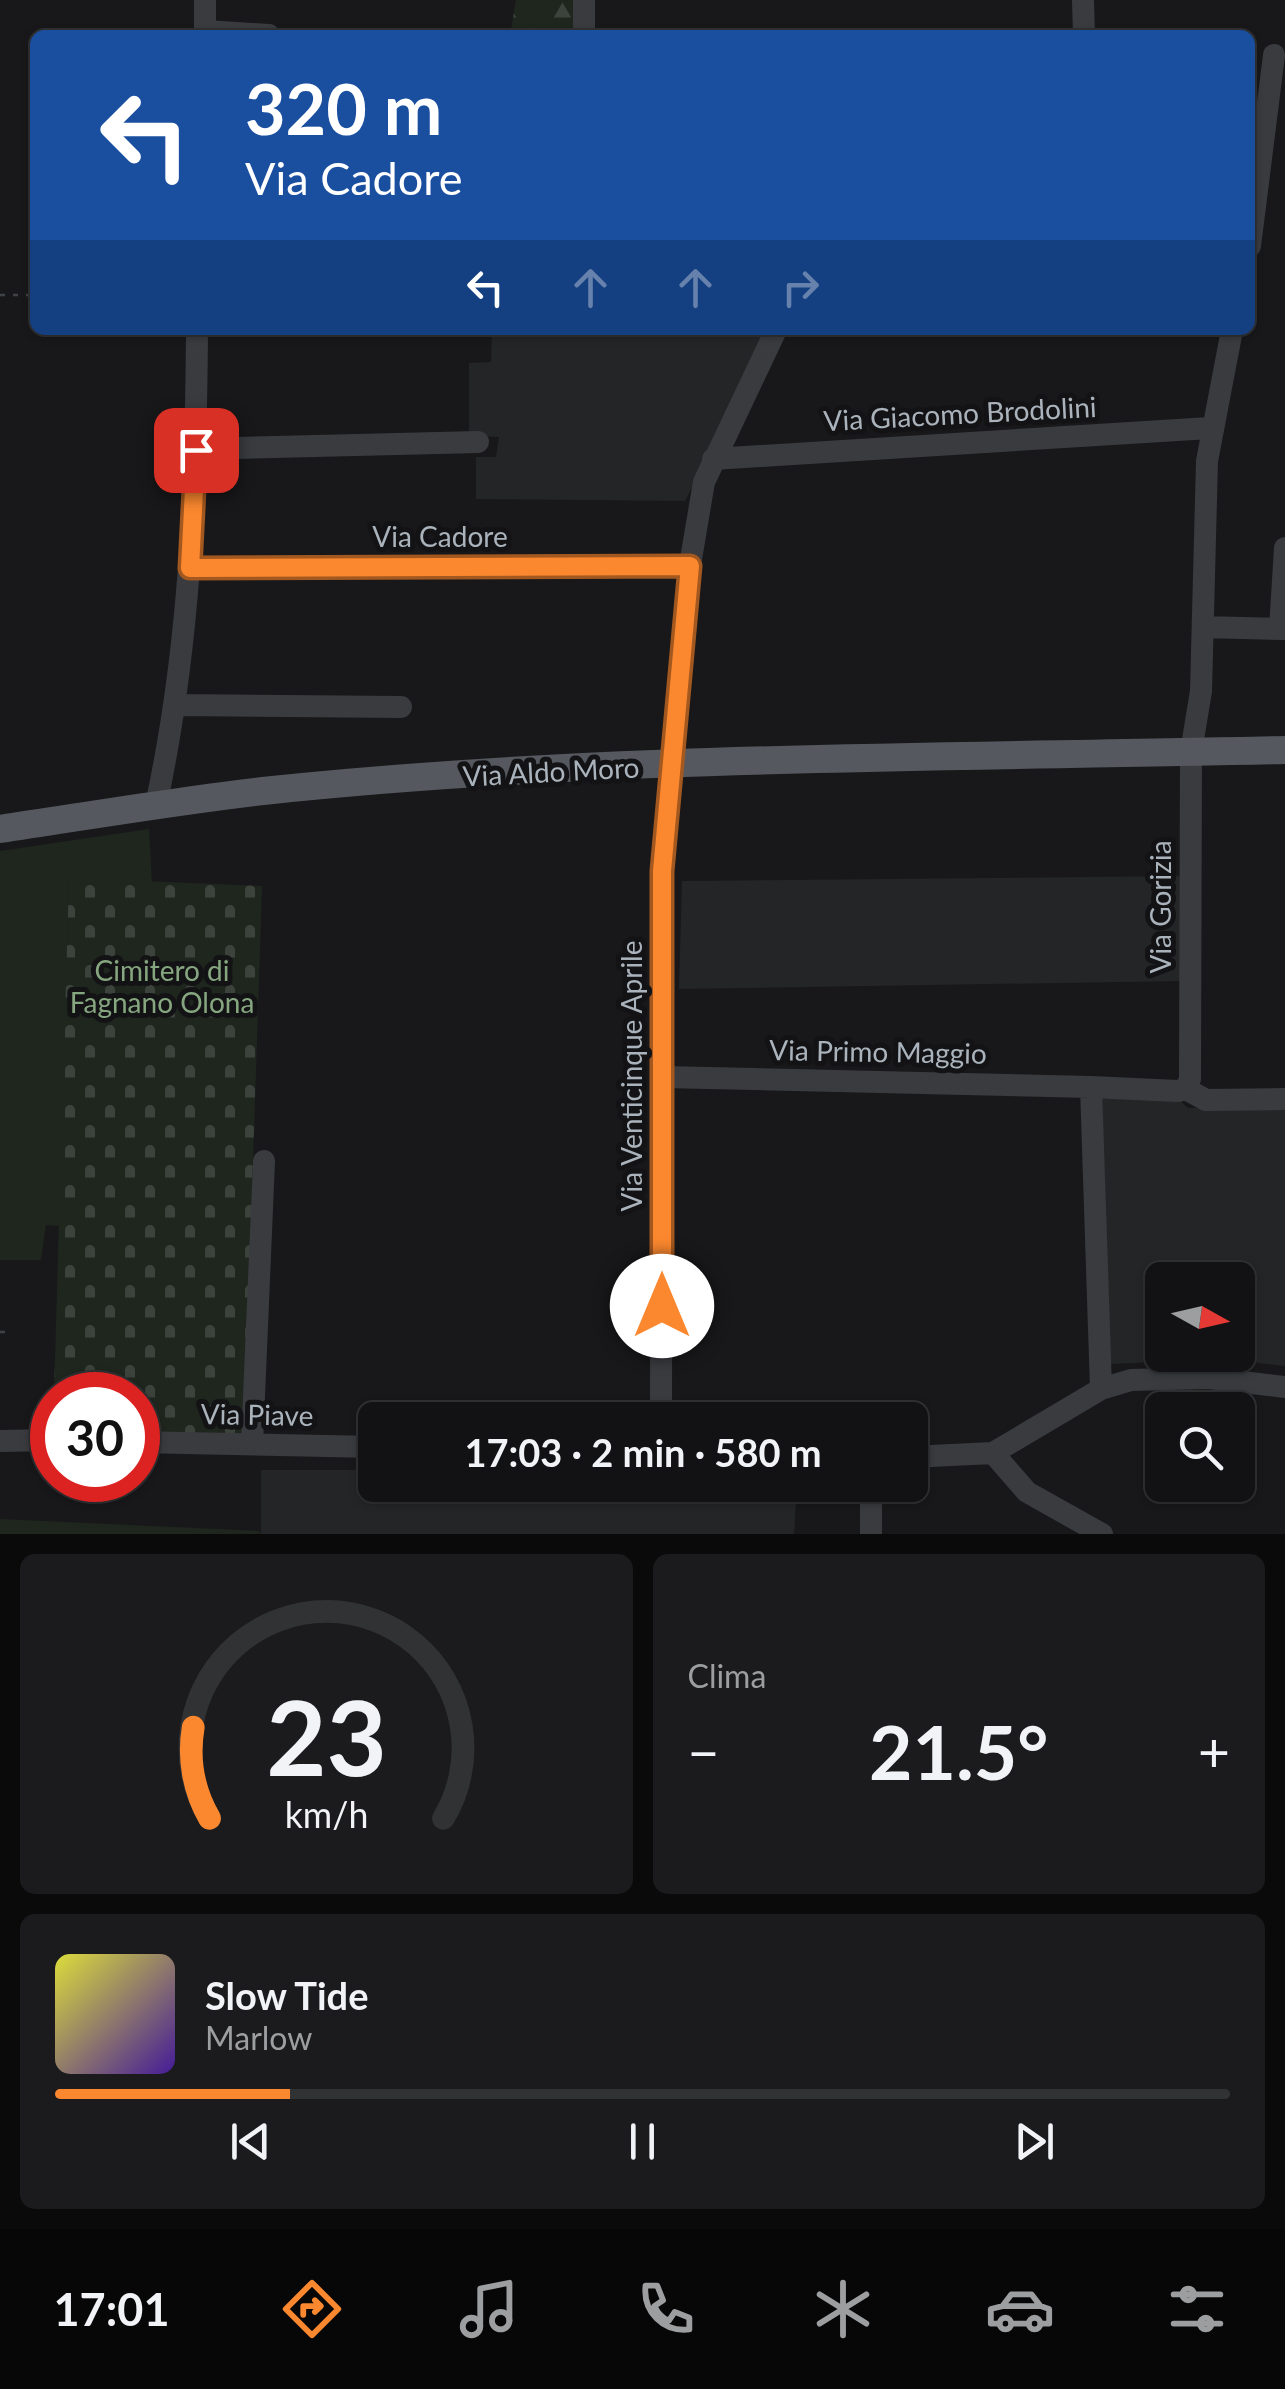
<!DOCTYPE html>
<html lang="it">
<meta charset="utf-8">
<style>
body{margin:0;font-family:Lato,sans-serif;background:#1b1b1d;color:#f1f3f6;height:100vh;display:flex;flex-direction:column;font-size:38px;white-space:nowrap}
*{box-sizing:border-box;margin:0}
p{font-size:32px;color:#9c9ea0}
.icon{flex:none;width:55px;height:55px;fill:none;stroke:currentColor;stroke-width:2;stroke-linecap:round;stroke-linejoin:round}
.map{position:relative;height:1534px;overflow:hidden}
.drawer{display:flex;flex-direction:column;gap:20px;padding:20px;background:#0a0a0b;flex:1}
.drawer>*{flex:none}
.guide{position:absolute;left:30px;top:30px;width:1225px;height:305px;border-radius:15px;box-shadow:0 2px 8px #0004,0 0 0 2px #313234;background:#1a4fa0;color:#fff;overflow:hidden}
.needle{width:65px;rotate:98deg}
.controls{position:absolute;left:1145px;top:1262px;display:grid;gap:20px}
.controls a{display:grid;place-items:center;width:110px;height:110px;border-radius:15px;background:#121214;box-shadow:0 2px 8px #0004,0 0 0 2px #313234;font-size:50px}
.speed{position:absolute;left:30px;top:1372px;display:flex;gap:20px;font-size:50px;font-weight:700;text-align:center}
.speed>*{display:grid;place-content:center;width:130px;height:130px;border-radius:50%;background:#121214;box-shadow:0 2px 8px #0004,0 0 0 2px #313234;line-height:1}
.speed .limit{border:15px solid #d22;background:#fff;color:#111}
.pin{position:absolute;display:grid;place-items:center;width:85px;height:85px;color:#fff;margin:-42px;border-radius:20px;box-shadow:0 5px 15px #0006}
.me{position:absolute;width:110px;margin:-55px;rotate:0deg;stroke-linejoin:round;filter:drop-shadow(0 0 8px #0008)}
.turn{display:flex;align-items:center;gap:35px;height:210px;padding:0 50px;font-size:45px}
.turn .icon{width:130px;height:130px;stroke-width:2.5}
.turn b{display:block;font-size:70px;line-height:85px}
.lanes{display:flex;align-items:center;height:95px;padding:0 50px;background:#0003;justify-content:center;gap:50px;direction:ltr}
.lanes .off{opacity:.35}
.big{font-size:75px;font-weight:700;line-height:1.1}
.drawer .widget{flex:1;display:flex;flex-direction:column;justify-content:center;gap:15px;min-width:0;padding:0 35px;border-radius:15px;background:#1b1b1d}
.drawer .dial{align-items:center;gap:0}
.dial svg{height:260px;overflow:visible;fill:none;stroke:#313234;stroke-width:7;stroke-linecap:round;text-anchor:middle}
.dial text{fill:#f1f3f6;stroke:none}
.song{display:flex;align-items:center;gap:30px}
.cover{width:120px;height:120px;border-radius:15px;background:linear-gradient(135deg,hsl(60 70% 55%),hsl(260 70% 35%))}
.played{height:10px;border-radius:5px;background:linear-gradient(90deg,#fb882f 20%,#313234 20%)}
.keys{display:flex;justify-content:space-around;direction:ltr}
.heat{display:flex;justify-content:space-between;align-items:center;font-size:55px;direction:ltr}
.drawer .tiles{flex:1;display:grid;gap:20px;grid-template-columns:1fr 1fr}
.widget:last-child{grid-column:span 2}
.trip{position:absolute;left:358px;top:1402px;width:570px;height:100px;border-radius:15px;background:#121214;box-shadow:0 2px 8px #0004,0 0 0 2px #313234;font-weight:700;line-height:100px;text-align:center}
.tab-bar{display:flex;height:160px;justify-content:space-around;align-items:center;background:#070708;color:#9c9ea0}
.tab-bar .icon{width:70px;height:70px}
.tab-bar .active{color:#fb882f}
.tab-bar b{font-size:45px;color:#f1f3f6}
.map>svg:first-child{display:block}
.built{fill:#242527;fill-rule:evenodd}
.green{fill:#1e261e}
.forest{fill:url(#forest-firs)}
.cemetery{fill:url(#cemetery-stones)}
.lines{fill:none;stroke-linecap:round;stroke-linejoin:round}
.path{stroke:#3f4347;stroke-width:2.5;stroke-dasharray:5 8;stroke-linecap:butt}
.minor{stroke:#393b3f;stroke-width:22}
.major{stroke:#55595f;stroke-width:28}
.route-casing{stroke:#a3581f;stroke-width:25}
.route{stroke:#fb882f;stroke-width:18}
.labels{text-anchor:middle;stroke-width:10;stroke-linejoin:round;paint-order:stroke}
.street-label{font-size:28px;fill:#aab3bb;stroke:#131315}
.park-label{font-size:28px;fill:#86a680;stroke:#131315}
</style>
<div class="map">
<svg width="1285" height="1534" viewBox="0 0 1285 1534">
<defs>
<pattern id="forest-firs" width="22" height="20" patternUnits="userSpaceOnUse" patternTransform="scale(2.5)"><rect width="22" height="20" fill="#1e261e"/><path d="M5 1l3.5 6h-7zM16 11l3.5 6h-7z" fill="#3c433d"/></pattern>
<pattern id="cemetery-stones" width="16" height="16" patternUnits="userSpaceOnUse" patternTransform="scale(2.5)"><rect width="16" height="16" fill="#1e261e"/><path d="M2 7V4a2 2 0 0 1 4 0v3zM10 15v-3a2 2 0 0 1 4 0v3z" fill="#3c433d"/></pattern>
</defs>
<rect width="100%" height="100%" fill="#18181a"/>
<!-- built -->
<path class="built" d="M 492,330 L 734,330 L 769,333 L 685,501 L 476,499 L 476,457 L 496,457 L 499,437 L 469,436 L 469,363 L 491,362 Z
M 1183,876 L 1183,981 L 679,989 L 682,881 Z
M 1102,1099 L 1178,1099 L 1188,1108 L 1285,1105 L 1285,1366 L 1220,1359 L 1110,1364 ZM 1162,1280 L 1238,1280 L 1238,1355 L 1162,1355 Z
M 261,1470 L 375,1470 L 375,1485 L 797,1485 L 794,1534 L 261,1534 Z"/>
<!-- green -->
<path class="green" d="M 149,829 L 152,882 L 69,879 L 60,1226 L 46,1225 L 41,1260 L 0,1260 L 0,851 Z
M 0,1519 L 259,1531 L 261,1534 L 0,1534 Z"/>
<!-- forest -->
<path class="forest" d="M 516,0 L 575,0 L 575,35 L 511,30 Z"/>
<!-- cemetery -->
<path class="cemetery" d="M 69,878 L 262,886 L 244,1435 L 138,1433 L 138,1395 L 54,1395 Z"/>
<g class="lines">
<!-- path -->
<path class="path" d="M 0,295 L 35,295
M 0,1332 L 7,1332"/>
<!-- minor -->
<path class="minor" d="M 584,0 L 584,35
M 1083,0 L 1084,35
M 205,31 L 269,35
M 205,35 L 205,0
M 1250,246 L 1274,55
M 196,449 L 478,442
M 713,459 L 1210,428
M 190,568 L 690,565
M 1203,627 L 1285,629
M 1280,629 L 1285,548
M 178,705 L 401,707
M 156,805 C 190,648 196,490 197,330
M 664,1077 L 1091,1087
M 1186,1089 L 1206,1100 L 1285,1099
M 1101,1389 L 1091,1087 L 1178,1091 L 1186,1089 L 1190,1079 L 1191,752 L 1201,691 L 1207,461 L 1232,330
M 661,1420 L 662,871 L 690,565 L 704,482 L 776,330
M 0,1441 L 52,1440
M 138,1442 L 375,1447
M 252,1444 L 264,1161
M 993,1453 L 1027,1492 L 1102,1534
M 910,1457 L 993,1453 L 1101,1389 L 1131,1380 L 1209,1378 L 1285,1387
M 871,1534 L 871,1485"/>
<!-- major -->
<path class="major" d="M 0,829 C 87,816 175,801 263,791 C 601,755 945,758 1285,750"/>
</g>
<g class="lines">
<defs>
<path id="route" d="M 196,450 L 190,568 L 690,566 L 662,871 L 662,1306"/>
</defs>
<!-- route casing -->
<use href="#route" class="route-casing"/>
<!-- route -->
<use href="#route" class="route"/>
</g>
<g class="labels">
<!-- street labels -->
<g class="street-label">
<text transform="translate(960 414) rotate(-3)" y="10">Via Giacomo Brodolini</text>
<text x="440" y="547">Via Cadore</text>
<text transform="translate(551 772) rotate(-3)" y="10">Via Aldo Moro</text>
<text transform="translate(1161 907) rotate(-90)" y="10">Via Gorizia</text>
<text transform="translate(878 1052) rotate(1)" y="10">Via Primo Maggio</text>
<text transform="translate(632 1076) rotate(-90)" y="10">Via Venticinque Aprile</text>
<text transform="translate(257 1415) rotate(1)" y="10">Via Piave</text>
</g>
<!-- park labels -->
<g class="park-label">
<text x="162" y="981">Cimitero di<tspan x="162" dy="32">Fagnano Olona</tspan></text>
</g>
</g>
</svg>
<div class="controls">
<a><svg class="needle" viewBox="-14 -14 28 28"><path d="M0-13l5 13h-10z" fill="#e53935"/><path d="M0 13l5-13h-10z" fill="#9c9ea0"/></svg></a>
<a><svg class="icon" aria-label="search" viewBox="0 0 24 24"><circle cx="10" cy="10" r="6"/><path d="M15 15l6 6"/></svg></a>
</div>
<div class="speed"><div class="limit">30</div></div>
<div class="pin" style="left:196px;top:450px;background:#d93025"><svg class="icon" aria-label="arrive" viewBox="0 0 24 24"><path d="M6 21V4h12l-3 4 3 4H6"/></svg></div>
<svg class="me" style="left:662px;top:1306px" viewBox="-20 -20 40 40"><circle r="19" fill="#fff"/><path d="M0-13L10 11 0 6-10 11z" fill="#fb882f"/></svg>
<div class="trip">17:03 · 2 min · 580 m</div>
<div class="guide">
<div class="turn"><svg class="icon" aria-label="left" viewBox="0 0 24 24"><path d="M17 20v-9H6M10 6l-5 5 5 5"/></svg><div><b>320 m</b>Via Cadore</div></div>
<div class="lanes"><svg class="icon" aria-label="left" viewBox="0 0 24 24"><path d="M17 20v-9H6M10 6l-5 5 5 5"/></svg><svg class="icon off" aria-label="ahead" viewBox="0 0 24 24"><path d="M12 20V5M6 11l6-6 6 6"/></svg><svg class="icon off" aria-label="ahead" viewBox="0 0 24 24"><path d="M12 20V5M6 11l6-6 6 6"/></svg><svg class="icon off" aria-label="right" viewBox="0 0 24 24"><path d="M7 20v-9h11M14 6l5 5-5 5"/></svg></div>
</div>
</div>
<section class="drawer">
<div class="tiles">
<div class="widget dial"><svg viewBox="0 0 100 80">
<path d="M14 69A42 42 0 1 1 86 69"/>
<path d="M14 69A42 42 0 0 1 9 41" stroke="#fb882f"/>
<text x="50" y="56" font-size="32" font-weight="700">23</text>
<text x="50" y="72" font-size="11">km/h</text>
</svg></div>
<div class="widget"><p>Clima</p>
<div class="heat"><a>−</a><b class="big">21.5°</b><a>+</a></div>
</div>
<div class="widget">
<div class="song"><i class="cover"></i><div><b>Slow Tide</b><p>Marlow</p></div></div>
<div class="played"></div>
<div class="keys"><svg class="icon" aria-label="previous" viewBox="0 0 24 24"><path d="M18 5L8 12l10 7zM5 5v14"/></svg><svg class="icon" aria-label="pause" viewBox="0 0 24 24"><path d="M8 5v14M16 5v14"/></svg><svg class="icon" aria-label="next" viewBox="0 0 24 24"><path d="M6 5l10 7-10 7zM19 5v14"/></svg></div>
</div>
</div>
</section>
<nav class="tab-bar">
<b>17:01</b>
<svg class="icon active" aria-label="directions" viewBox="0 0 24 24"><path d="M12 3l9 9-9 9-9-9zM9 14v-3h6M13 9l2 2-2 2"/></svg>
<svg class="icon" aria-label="music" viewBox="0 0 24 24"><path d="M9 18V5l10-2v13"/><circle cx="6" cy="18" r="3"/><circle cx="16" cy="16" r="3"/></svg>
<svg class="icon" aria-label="phone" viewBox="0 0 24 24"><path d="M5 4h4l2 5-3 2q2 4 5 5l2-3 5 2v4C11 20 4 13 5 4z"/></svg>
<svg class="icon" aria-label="climate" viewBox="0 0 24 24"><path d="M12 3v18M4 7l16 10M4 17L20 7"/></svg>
<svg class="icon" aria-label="car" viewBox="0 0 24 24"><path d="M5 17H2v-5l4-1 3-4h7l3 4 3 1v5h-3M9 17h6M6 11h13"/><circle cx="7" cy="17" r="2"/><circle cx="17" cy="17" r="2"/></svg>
<svg class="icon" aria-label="filters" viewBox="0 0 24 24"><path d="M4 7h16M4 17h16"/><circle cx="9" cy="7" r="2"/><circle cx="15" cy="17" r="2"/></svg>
</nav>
